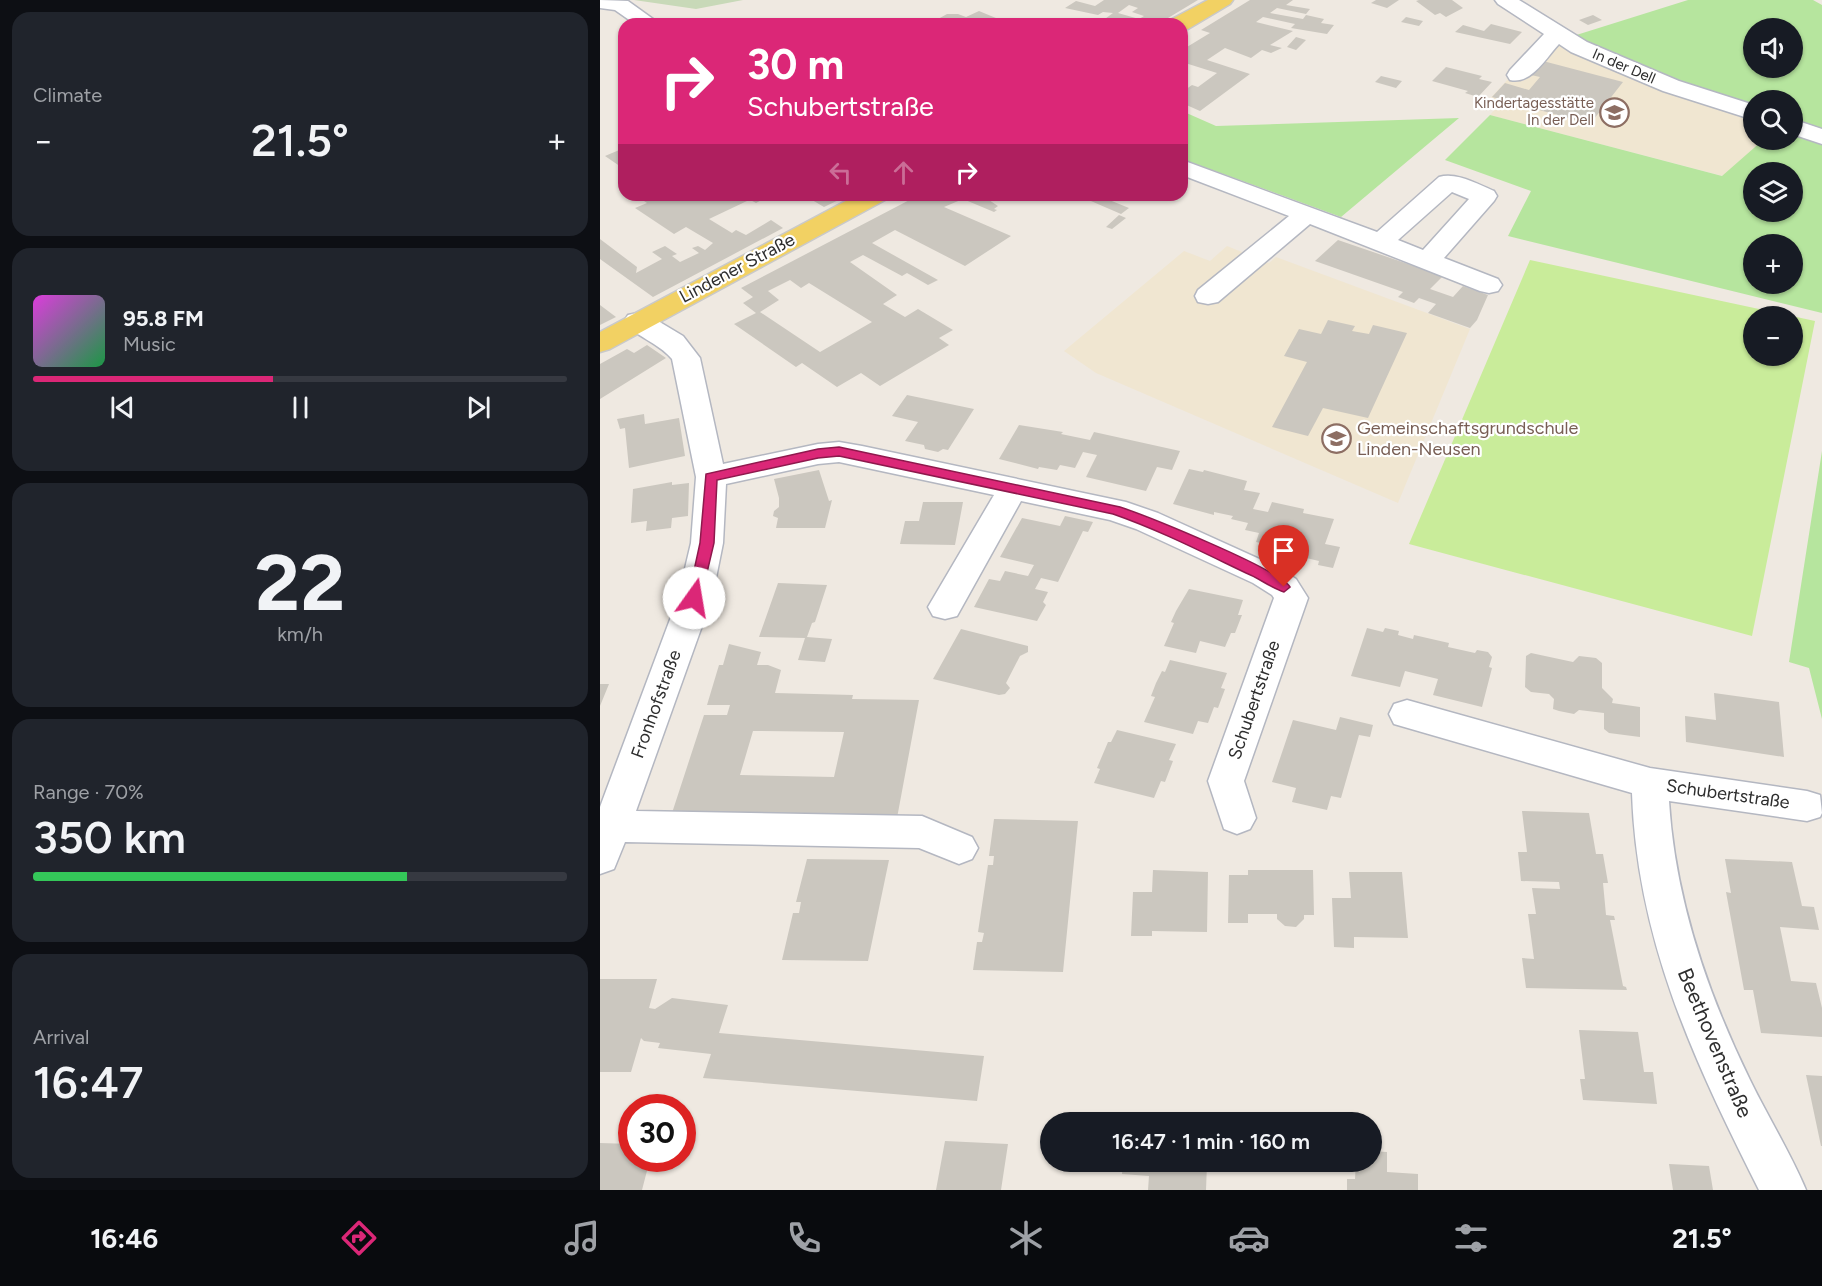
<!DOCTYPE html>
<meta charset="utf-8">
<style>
body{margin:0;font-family:Figtree,sans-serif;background:#20242c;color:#f1f3f6;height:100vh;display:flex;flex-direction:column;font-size:22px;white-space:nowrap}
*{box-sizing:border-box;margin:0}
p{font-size:20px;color:#9ea1a6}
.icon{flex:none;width:33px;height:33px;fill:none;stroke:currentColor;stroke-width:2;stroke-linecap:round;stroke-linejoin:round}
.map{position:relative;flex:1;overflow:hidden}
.panel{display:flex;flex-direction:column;gap:12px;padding:12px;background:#0d0f14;width:600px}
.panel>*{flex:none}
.guide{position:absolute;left:18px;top:18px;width:570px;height:183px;border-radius:18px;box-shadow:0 2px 4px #0004;background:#db2777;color:#fff;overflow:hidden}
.controls{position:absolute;left:1143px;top:18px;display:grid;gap:12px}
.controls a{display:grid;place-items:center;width:60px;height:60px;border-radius:50%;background:#171b24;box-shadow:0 2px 4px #0004;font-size:30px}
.speed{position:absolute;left:18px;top:1094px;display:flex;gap:12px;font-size:30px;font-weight:700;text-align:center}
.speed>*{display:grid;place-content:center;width:78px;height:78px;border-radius:50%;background:#171b24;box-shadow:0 2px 4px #0004;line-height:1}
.speed .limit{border:9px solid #d22;background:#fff;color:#111}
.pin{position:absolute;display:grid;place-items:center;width:51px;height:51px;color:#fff;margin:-62px -26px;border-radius:50% 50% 50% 0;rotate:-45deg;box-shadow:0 0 6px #0007}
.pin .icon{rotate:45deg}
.me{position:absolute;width:66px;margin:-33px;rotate:13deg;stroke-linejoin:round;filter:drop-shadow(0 0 4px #0008)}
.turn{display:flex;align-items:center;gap:21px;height:126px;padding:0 30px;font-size:27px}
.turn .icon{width:78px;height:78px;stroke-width:2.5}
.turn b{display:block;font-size:42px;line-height:51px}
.lanes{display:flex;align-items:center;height:57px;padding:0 30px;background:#0003;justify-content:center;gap:30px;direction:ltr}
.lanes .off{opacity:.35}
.big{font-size:45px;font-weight:600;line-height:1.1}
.panel .widget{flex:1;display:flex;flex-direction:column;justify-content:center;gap:9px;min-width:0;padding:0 21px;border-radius:18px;background:#20242c}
.panel .dial{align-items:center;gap:0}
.dial b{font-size:78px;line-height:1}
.song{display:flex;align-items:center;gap:18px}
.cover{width:72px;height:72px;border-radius:9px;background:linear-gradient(135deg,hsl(300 70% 55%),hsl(140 70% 35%))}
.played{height:6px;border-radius:3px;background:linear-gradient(90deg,#db2777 45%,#363941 45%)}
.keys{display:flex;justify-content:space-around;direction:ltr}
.heat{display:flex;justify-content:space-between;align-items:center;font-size:33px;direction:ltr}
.charge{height:9px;border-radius:4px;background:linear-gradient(90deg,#34c759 70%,#363941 0)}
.trip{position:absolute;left:440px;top:1112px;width:342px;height:60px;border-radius:30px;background:#171b24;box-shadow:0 2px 4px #0004;font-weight:600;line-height:60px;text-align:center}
.dock{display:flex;height:96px;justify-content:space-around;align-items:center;background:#090b0e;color:#9ea1a6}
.dock .icon{width:42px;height:42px}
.dock .selected{color:#db2777}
.dock b{font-size:27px;color:#f1f3f6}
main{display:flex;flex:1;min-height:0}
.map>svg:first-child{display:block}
.education{fill:#f0e6d1}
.green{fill:#b6e59e;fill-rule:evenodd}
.cemetery{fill:#c8d9b8}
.pitch{fill:#c9ec9a;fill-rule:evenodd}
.building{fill:#cbc7bf;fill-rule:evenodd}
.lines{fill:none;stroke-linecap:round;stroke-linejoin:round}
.minor-casing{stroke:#b4b7c1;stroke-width:3}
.major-casing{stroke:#c9c9c9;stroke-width:3}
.minor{fill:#fff;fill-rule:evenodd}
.major{fill:#f2d163;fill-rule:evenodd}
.route{fill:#db2777;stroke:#8e194d;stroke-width:1.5}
.labels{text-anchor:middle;stroke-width:4.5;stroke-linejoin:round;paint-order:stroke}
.far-street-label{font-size:15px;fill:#2e2e2e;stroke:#fff}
.far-education-label{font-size:15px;fill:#785e54;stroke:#fff;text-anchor:end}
.street-label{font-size:18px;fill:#2e2e2e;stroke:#fff}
.education-label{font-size:18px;fill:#785e54;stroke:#fff;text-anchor:start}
.near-street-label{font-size:21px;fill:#2e2e2e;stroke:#fff}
</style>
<main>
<section class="panel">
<div class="widget"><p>Climate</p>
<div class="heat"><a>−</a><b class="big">21.5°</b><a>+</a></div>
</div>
<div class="widget">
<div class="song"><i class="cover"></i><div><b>95.8 FM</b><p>Music</p></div></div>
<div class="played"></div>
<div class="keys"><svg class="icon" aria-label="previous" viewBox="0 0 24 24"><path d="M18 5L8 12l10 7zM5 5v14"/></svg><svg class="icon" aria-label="pause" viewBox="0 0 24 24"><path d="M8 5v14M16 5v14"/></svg><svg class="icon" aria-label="next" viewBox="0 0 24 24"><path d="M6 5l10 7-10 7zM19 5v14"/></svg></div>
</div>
<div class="widget dial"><b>22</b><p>km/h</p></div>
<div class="widget"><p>Range · 70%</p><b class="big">350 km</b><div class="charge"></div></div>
<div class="widget"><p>Arrival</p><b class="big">16:47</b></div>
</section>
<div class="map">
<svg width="1222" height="1190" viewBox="0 0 1222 1190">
<rect width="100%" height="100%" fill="#efe9e1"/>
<!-- education -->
<path class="education" d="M 958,43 L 1153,117 L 1154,140 L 1163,140 L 1123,176 L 890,115 L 895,109 L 884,105 L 910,77 L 923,81 Z
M 627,246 L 669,263 L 676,257 L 870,329 L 798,503 L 496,373 L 464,351 L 584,251 L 610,261 Z"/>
<!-- green -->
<path class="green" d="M 1088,0 L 1213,0 L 1222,5 L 1222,136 L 1193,124 L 1192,100 L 1154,100 L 1153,109 L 970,37 ZM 1154,28 L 1192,28 L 1192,68 L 1154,68 Z
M 582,111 L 616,126 L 859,118 L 741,217 L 582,159 Z
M 890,115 L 1122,176 L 1163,140 L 1192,140 L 1193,130 L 1222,137 L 1222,313 L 908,236 L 931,191 L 845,160 ZM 1154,172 L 1192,172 L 1192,212 L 1154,212 ZM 1154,244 L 1192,244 L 1192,284 L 1154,284 Z
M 1222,451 L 1222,719 L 1209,668 L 1189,662 Z"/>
<!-- cemetery -->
<path class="cemetery" d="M 34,0 L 143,0 L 96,9 Z"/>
<!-- pitch -->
<path class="pitch" d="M 930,260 L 1215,321 L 1152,636 L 809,544 ZM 1154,316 L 1192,316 L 1192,356 L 1154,356 Z"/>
<!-- building -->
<path class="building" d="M 504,0 L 598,0 L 558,24 L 541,20 L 534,24 L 498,24 L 513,13 L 503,12 L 498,15 L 465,8 L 476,1 L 495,6 ZM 529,5 L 538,8 L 532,12 L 544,16 L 539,19 L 518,13 Z
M 650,0 L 693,0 L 686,5 L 710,9 L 706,14 L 677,8 L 670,13 L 703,19 L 706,15 L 724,19 L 721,23 L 734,25 L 727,34 L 691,28 L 695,24 L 663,17 L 656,22 L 693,31 L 670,45 L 682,48 L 671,53 L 662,50 L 651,58 L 625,48 L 607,60 L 650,74 L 600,111 L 582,103 L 582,89 L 585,90 L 592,85 L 598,87 L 617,73 L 582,62 L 582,50 L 610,33 L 601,30 Z
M 776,0 L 799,0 L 787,8 L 771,3 Z
M 819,0 L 852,0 L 863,8 L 846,17 L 840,13 L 835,15 L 816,1 Z
M 379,11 L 408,23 L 337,24 L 338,19 L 347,14 L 358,14 L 366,17 Z
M 993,15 L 1002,20 L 988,25 L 979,20 Z
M 806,17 L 823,21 L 819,26 L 801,22 Z
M 891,24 L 922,32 L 910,44 L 855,32 L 863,25 L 884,31 Z
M 696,37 L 706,40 L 696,50 L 687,47 Z
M 943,61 L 1023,82 L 990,124 L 892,97 L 905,83 L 929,90 L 940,77 L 931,75 Z
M 846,67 L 882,76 L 879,79 L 892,82 L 878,97 L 865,93 L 868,91 L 832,81 Z
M 781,76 L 802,81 L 796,88 L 775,82 Z
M 24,148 L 24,169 L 5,156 Z
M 35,195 L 136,195 L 147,201 L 109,219 L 132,233 L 136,230 L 146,235 L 171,220 L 183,228 L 53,297 L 0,259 L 0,239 L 37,267 L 36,273 L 62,259 L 52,252 L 65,246 L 77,254 L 72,256 L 80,262 L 99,253 L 92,248 L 98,246 L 105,250 L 113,243 L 86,227 L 74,234 L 35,208 L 47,203 Z
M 141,195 L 171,195 L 156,203 Z
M 211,195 L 249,195 L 224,207 L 207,197 Z
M 319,195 L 391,195 L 394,197 L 389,200 L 398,206 L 394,209 L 397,210 L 394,212 L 363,199 L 344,207 L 411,236 L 365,266 L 295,230 L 272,243 L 338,280 L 328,285 L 307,273 L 302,276 L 263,255 L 250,262 L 297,295 L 283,304 L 305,317 L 318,309 L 353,330 L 339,338 L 349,345 L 280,386 L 261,373 L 237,387 L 202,363 L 196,367 L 134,324 L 156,313 L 143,303 L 153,297 L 141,288 ZM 190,280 L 201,288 L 209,283 L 272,322 L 220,352 L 160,312 L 179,300 L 168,291 Z
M 477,195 L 497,195 L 529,208 L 521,214 Z
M 519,215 L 526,218 L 512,229 L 506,227 Z
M 738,240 L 843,276 L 830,289 L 853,297 L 863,286 L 888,295 L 877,320 L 870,328 L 828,313 L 836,304 L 819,298 L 814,303 L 798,297 L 803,292 L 715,261 Z
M 0,305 L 16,317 L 0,325 Z
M 728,320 L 755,326 L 752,331 L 769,334 L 773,325 L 807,333 L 768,418 L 723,408 L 708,436 L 672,427 L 707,362 L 684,356 L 699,329 L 721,334 Z
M 47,345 L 66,358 L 0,399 L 0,364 L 27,349 L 34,353 Z
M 307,395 L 374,409 L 348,450 L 343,449 L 338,452 L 325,449 L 324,445 L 305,441 L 318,422 L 292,416 Z
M 44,414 L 45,424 L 79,418 L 85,456 L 29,468 L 25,428 L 20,429 L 17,419 Z
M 419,425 L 463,432 L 461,434 L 490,440 L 494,432 L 580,451 L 572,470 L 557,467 L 546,491 L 486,477 L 497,455 L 483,452 L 475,468 L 460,465 L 457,470 L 439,467 L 438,469 L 399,459 Z
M 589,469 L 603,472 L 604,470 L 647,481 L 644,490 L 660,493 L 653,509 L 668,512 L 672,502 L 704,509 L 703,513 L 734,519 L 725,544 L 740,547 L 733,568 L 718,565 L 719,561 L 685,553 L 687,549 L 656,542 L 659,533 L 645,530 L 648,523 L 631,519 L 633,516 L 614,512 L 614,515 L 573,504 Z
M 219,470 L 229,501 L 232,500 L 225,528 L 176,528 L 178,518 L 173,516 L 174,511 L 179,507 L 179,498 L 174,479 Z
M 72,482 L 72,485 L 89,483 L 88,516 L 72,518 L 71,528 L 46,531 L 47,521 L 31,523 L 33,489 Z
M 323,502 L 363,502 L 355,545 L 300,544 L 305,521 L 319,521 Z
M 465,516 L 493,522 L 488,532 L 483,531 L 458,582 L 441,578 L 435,589 L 448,592 L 443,602 L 446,605 L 437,621 L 374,607 L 389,579 L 400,581 L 405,571 L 428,576 L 434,565 L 400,557 L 422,518 L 460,526 Z
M 178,583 L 227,585 L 215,622 L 212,623 L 207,637 L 232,639 L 225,662 L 198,660 L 205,638 L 159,637 Z
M 589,589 L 643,600 L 638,615 L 642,615 L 635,633 L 631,633 L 625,647 L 600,641 L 596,653 L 564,646 L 574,623 L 571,622 L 576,611 Z
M 767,628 L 783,632 L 785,628 L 799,631 L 798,635 L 813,639 L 814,635 L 849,643 L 848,647 L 875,653 L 877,650 L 888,652 L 892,657 L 889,667 L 892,668 L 882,707 L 833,695 L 838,679 L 805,671 L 800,687 L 751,676 Z
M 361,629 L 428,646 L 428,652 L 420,656 L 406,683 L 410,688 L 405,694 L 399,695 L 333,679 Z
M 129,644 L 161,652 L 157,665 L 168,665 L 181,670 L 175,693 L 253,695 L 252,699 L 319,700 L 297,818 L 72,813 L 104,715 L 127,715 L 130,705 L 107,705 L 119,665 L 123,665 ZM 153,731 L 244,732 L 234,777 L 140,775 Z
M 931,653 L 973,662 L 979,656 L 996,658 L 1002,663 L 1002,688 L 1013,699 L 1012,703 L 1040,707 L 1040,737 L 1009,733 L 1004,729 L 1004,713 L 979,710 L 974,714 L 959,711 L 953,709 L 954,699 L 949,694 L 931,692 L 925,687 L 926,656 Z
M 570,660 L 627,673 L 621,688 L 625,689 L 618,708 L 614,707 L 608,723 L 598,721 L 593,734 L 544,722 L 555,697 L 551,696 L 556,683 L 562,671 L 565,672 Z
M 0,684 L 9,684 L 0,706 Z
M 1114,693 L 1179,702 L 1184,757 L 1086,742 L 1085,716 L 1116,720 Z
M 740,717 L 773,725 L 770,737 L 759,735 L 741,798 L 731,796 L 727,810 L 692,802 L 696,788 L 672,782 L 693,720 L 736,730 Z
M 517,730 L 576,744 L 569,760 L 573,761 L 565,782 L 561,781 L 554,798 L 494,783 L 500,769 L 497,768 L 508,742 L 511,742 Z
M 922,811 L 989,813 L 996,854 L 1003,854 L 1008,883 L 1003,883 L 1006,915 L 1014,916 L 1015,920 L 1010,920 L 1023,986 L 1026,987 L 1027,990 L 926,988 L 922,958 L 934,959 L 928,914 L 936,914 L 932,888 L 960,889 L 959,882 L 921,881 L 918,852 L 927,852 Z
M 394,819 L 478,821 L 463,972 L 373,970 L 377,942 L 382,942 L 384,933 L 378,932 L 388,865 L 393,865 L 394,856 L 389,856 Z
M 207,859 L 289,860 L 268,961 L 182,960 L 193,913 L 199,913 L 201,902 L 196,902 Z
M 1125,859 L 1192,862 L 1202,906 L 1214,907 L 1219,930 L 1180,927 L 1191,981 L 1216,983 L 1222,1008 L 1222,1037 L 1161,1033 L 1153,990 L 1144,990 L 1126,892 L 1131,893 Z
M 553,870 L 608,872 L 607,932 L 552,931 L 552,936 L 531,936 L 533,892 L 552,892 Z
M 648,870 L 713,870 L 714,915 L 704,915 L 704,919 L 696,927 L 685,926 L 677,919 L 677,914 L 648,914 L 648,923 L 628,923 L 629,875 L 648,875 Z
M 749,872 L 802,872 L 808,938 L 754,937 L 754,948 L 734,947 L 732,898 L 751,898 Z
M 0,979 L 57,979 L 49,1008 L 55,1009 L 72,998 L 128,1005 L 119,1033 L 384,1056 L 377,1101 L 103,1078 L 111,1054 L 58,1048 L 60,1043 L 44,1041 L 41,1038 L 31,1072 L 0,1072 Z
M 979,1030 L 1038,1032 L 1044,1072 L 1053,1072 L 1057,1104 L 983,1100 L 980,1079 L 985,1079 Z
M 1206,1075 L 1222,1076 L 1222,1146 L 1221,1146 Z
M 345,1141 L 408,1144 L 401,1190 L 336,1190 Z
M 0,1143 L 32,1144 L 32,1158 L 77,1158 L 76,1162 L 49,1163 L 42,1190 L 0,1190 Z
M 771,1151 L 787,1152 L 787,1172 L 818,1174 L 818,1190 L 747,1190 L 747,1179 L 755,1179 L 756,1161 L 771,1161 Z
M 523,1161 L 607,1164 L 606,1190 L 548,1190 L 549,1176 L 522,1174 Z
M 1069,1164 L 1109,1166 L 1113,1190 L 1073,1190 Z"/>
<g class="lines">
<defs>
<path id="minor" d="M 0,0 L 28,1 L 60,24 L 35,24 L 15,10 L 0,8 Z
M 895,0 L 919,0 L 987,42 L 1079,81 L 1154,105 L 1154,120 L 1063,91 L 971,52 L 959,44 C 946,58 931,85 910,80 L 907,75 L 910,70 L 944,34 L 898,4 Z
M 1192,119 L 1222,129 L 1222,144 L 1192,134 Z
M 582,160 L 777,232 L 839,177 C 857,172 877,184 894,191 L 897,196 L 894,201 L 844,258 L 898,279 L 902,285 L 898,291 L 889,293 L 880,291 L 710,224 L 618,302 L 608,304 L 598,302 L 595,296 L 598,290 L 689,216 L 582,175 ZM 852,192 L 869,199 L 823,250 L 798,240 Z
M 38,313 L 48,315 L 83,336 L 100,358 L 123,464 L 218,444 L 239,442 L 262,446 L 526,502 L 558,513 L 677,567 L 696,579 L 708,598 L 644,781 L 656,818 L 650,829 L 637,834 L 624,829 L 608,781 L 674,598 L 672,595 L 653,583 L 536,529 L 510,520 L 421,501 L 357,616 L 345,619 L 333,616 L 328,607 L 394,495 L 239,462 L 218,464 L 126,484 L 123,543 L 112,598 L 36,811 L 322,816 L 372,837 L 378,848 L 372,859 L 359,864 L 319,848 L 25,842 L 14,869 L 0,874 L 0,807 L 78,598 L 91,543 L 96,477 L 72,359 C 58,342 35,337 24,321 L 28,315 Z
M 807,700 L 1050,768 L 1207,791 L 1220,795 L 1222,813 L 1220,817 L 1207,821 L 1069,801 C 1075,899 1107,992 1150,1080 C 1168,1117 1190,1152 1206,1190 L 1159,1190 C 1094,1061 1037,940 1032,793 L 794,724 L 789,714 L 794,704 Z"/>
<path id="major" d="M 608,0 L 633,0 L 630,4 L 588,29 L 582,30 L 582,24 L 569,24 L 572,19 Z
M 257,195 L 288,195 L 285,200 L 10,349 L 0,352 L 0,332 Z"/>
</defs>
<!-- minor casing -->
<use href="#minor" class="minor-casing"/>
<!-- major casing -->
<use href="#major" class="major-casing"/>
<!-- minor -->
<use href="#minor" class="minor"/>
<!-- major -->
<use href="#major" class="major"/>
</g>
<!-- route -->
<path class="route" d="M 239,447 L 520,507 C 547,516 679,569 690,587 L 684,592 C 671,588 659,578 646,573 C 602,552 559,530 513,514 L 239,456 L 218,458 L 117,480 L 114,543 L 101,598 L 99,602 L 90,602 L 88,598 L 100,543 L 106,474 L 218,449 Z"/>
<!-- icons -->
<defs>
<symbol id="school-ring" viewBox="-11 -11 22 22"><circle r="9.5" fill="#fff" stroke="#8d6e63" stroke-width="1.5"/><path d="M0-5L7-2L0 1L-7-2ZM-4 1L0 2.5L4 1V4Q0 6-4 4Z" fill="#8d6e63"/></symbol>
</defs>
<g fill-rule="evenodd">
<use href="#school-ring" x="998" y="96" width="33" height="33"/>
<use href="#school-ring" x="720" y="422" width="33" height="33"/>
</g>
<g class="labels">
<!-- far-street labels -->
<g class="far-street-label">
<text transform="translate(1024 66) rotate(23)" y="5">In der Dell</text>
</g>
<!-- far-education labels -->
<g class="far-education-label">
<text x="994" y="108">Kindertagesstätte<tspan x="994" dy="17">In der Dell</tspan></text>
</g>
<!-- street labels -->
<g class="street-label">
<text transform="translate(137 268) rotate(-28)" y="6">Lindener Straße</text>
<text transform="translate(654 700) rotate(-71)" y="6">Schubertstraße</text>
<text transform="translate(56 704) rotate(-70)" y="6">Fronhofstraße</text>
<text transform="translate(1128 794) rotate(8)" y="6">Schubertstraße</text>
</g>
<!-- education labels -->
<g class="education-label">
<text x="757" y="434">Gemeinschaftsgrundschule<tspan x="757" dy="21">Linden-Neusen</tspan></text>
</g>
<!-- near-street labels -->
<g class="near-street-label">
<text transform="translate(1115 1043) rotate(67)" y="7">Beethovenstraße</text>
</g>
</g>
</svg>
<div class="controls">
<a><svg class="icon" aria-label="sound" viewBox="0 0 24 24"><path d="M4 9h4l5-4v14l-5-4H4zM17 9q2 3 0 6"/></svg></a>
<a><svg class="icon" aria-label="search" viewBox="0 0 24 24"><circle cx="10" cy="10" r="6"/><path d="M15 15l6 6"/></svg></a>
<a><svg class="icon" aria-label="layers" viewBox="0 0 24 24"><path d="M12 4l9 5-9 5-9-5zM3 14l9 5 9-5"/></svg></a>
<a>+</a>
<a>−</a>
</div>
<div class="speed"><div class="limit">30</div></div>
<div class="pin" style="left:684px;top:587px;background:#d93025"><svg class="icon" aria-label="arrive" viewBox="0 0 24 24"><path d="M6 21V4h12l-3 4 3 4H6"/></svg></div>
<svg class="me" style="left:94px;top:598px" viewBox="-20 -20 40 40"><circle r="19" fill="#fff"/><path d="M0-13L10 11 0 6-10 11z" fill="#db2777"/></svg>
<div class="trip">16:47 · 1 min · 160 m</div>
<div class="guide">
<div class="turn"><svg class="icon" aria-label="right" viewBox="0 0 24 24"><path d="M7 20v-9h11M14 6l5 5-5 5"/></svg><div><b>30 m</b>Schubertstraße</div></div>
<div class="lanes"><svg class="icon off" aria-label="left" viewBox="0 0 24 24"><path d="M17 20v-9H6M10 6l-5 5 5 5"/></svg><svg class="icon off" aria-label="ahead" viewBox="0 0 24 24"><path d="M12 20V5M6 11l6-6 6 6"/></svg><svg class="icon" aria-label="right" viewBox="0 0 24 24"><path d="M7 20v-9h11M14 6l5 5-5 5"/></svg></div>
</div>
</div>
</main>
<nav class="dock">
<b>16:46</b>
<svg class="icon selected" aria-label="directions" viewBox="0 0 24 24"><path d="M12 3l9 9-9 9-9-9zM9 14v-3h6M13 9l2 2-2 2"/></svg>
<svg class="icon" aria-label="music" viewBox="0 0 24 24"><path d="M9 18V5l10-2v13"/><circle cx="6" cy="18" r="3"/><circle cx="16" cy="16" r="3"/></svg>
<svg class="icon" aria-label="phone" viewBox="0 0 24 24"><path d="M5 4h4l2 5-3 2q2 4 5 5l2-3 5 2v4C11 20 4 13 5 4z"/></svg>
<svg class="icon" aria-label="climate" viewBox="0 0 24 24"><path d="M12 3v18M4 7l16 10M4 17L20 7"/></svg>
<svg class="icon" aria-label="car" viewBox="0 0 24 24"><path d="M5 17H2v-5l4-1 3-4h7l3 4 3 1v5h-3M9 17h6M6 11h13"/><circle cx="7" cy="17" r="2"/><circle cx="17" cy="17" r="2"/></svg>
<svg class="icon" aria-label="filters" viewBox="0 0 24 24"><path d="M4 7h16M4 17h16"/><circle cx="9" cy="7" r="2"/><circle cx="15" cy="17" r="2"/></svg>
<b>21.5°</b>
</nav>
